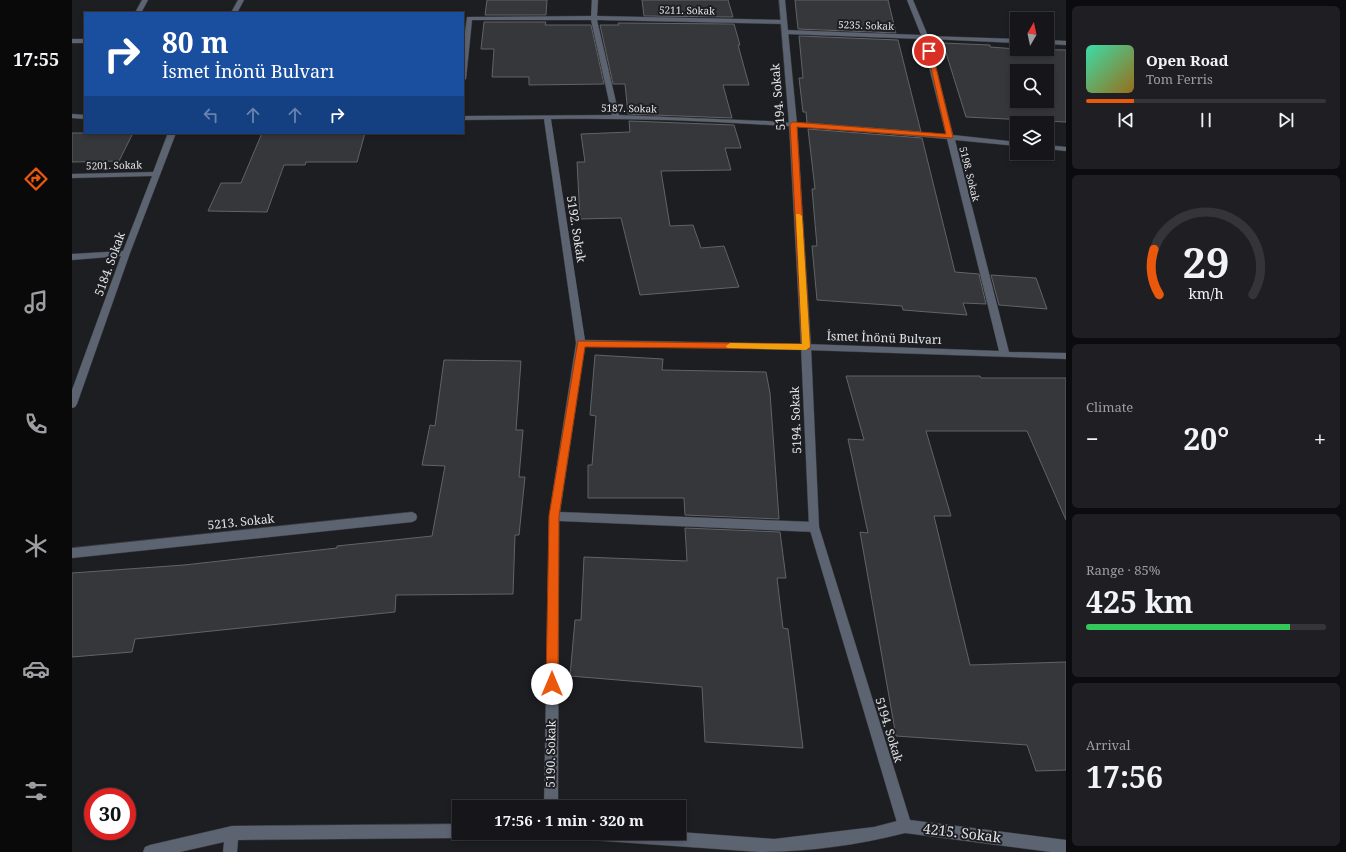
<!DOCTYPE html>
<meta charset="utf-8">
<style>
body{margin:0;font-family:"Noto Serif",serif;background:#1f1f23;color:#f1f3f6;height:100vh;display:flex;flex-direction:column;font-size:15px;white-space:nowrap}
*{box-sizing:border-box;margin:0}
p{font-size:13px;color:#9e9fa2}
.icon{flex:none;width:22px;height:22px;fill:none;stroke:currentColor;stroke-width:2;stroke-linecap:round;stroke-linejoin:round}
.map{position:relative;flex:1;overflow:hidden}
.drawer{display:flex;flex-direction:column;gap:6px;padding:6px;background:#0c0c0e;width:280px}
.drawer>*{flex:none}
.banner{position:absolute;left:12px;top:12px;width:380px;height:122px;border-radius:0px;box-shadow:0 2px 6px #0003,0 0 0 1px #353539;background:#1a4fa0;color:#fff;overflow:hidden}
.needle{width:26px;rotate:9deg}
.tools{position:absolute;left:938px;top:12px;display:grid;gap:8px}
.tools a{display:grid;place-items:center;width:44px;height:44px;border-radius:0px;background:#16161a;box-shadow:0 2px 6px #0003,0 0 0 1px #353539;font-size:20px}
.speed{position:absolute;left:12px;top:788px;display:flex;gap:8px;font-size:20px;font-weight:700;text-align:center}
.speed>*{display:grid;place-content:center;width:52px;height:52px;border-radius:50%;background:#16161a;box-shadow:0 2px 6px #0003,0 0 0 1px #353539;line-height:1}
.speed .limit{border:6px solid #d22;background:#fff;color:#111}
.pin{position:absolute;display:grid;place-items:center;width:34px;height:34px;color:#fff;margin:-17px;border:2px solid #fff;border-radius:50%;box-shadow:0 1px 4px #0007}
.me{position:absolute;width:44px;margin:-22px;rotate:0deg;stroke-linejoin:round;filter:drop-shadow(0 0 3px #0008)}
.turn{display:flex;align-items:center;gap:14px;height:84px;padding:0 12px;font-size:18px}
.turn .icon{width:52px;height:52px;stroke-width:2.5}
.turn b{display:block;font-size:28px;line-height:34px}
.lanes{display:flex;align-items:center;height:38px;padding:0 12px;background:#0003;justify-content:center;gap:20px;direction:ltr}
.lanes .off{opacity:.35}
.big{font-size:30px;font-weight:700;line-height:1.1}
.drawer .card{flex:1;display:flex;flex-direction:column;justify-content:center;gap:6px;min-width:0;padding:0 14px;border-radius:6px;background:#1f1f23}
.drawer .dial{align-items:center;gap:0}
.dial svg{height:104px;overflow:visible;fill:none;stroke:#353539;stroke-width:7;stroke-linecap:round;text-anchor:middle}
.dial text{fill:#f1f3f6;stroke:none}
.song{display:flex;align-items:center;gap:12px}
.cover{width:48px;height:48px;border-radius:6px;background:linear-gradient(135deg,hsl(160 70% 55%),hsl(40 70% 35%))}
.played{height:4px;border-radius:2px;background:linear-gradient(90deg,#ea580c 20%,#353539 20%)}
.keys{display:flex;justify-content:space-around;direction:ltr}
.heat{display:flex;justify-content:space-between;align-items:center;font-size:22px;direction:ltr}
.charge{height:6px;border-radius:3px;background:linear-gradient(90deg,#34c759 85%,#353539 0)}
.trip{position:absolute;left:380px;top:800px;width:234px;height:40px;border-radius:0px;background:#16161a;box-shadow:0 2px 6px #0003,0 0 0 1px #353539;font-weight:700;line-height:40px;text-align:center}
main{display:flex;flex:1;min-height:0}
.menu{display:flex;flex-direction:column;width:72px;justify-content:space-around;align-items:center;background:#09090a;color:#9e9fa2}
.menu .icon{width:28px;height:28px}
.menu .current{color:#ea580c}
.menu b{font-size:18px;color:#f1f3f6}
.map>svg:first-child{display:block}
.building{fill:#35373a;stroke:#616367;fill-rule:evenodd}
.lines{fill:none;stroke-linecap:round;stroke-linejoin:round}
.minor-casing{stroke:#393a3d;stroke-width:1}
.tertiary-casing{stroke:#393a3d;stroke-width:1}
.minor{fill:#5c6371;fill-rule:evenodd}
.tertiary{fill:#5c6371;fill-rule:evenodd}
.route{fill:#ea580c;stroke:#983908}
.slow{fill:#f59e0b}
.labels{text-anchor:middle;stroke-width:4;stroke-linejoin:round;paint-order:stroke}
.far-street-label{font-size:10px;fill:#e2e4e6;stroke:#1d1e22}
.street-label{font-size:12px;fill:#e2e4e6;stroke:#1d1e22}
.near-street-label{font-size:14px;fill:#e2e4e6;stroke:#1d1e22}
</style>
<main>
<nav class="menu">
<b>17:55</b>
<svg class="icon current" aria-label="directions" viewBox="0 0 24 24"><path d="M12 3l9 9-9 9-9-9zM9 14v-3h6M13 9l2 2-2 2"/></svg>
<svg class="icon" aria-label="music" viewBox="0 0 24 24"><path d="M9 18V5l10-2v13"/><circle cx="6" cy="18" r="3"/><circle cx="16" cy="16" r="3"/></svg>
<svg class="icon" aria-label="phone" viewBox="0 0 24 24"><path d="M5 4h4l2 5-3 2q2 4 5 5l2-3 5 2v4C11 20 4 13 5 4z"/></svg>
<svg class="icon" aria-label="climate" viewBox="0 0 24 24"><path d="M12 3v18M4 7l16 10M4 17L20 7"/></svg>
<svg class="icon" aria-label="car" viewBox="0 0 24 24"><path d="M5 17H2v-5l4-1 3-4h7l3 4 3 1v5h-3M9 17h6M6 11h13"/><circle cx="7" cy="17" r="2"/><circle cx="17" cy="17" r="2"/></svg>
<svg class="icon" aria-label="filters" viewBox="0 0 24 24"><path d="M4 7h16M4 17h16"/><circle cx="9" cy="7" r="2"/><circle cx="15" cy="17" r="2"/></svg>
</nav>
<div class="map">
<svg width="994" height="852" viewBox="0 0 994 852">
<rect width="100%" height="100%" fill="#1d1e22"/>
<!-- building -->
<path class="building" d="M 415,0 L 475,0 L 474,15 L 413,15 Z
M 570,0 L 656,0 L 661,17 L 572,16 Z
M 723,0 L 816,0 L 824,33 L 726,29 Z
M 412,22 L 474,22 L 473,25 L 519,25 L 532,84 L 457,85 L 457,77 L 420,77 L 422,49 L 409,49 Z
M 546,23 L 662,24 L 668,45 L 666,45 L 677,85 L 651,85 L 660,118 L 556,114 L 553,84 L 541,84 L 528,25 L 547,25 Z
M 727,36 L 826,40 L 849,132 L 735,123 L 734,112 L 731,112 L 727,78 L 731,78 Z
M 871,43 L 918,45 L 918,47 L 945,49 L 994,50 L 994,122 L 894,117 ZM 945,71 L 975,71 L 975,101 L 945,101 Z
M 557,121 L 662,125 L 669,148 L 653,148 L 659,170 L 589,171 L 598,226 L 621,225 L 629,248 L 652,246 L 667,287 L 568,295 L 549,218 L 508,219 L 505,162 L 513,162 L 509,134 L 558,132 Z
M 736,129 L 850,138 L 883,272 L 907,274 L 914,304 L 891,303 L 895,315 L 831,310 L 830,306 L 745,300 L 740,246 L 745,246 L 740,189 L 743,189 Z
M 0,133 L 61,133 L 47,161 L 0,162 Z
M 190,133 L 293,133 L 285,162 L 234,162 L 233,165 L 212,165 L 195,212 L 136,211 L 149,183 L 169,183 Z
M 919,275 L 964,278 L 975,309 L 927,305 Z
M 523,355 L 591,359 L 590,370 L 694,372 L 698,393 L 707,519 L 613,515 L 612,498 L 516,498 L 516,465 L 520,465 L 524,416 L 518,415 Z
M 372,360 L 449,361 L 444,430 L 451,430 L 447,477 L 453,477 L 447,535 L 443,535 L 441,594 L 324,595 L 323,612 L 63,639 L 60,652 L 0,657 L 0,573 L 112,565 L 265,548 L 265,546 L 360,536 L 373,466 L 350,465 L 358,425 L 363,426 Z
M 774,376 L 908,376 L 909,378 L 994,378 L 994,520 L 955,431 L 854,431 L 879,516 L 862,516 L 898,665 L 994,662 L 994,770 L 964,771 L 955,745 L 824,736 L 788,532 L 796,533 L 776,439 L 792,440 Z
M 613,528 L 708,532 L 714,578 L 705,578 L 711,628 L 716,629 L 731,748 L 633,742 L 630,687 L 498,676 L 503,620 L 509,620 L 512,557 L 615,561 Z"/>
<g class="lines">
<defs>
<path id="minor" d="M 70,0 L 76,0 L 69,13 L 63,13 Z
M 166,0 L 172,0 L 165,13 L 159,13 Z
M 520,0 L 526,0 L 525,16 L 712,20 L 715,22 L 712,24 L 525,20 L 547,115 L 695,121 L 874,135 L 850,39 L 714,34 L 711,32 L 714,30 L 849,35 L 835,0 L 841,0 L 856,36 L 945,39 L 945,43 L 857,39 L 881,135 L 945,142 L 945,146 L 883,140 L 937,352 L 994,353 L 994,359 L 734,350 L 513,346 L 488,512 L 742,522 L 746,524 L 747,527 L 746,530 L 742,532 L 487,521 L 486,807 L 472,807 L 477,516 L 504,343 L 472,119 L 391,120 L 391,116 L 540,115 L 519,20 L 400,20 L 394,79 L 391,81 L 391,47 L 395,17 L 519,16 ZM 479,119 C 611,117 743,127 875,139 L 927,351 L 734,344 L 513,340 Z
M 0,39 L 13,39 L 13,43 L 0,43 Z
M 975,40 L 994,41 L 994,45 L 975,44 Z
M 0,114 L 13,115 L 13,119 L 0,118 Z
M 96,133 L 104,133 L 58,253 L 5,404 L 3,407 L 0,408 L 0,390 L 49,256 L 0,260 L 0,254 L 51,251 L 80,176 L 0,178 L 0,174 L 81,172 Z
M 975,145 L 994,147 L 994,151 L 975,149 Z
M 340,512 L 344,514 L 345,517 L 344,520 L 340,522 L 0,558 L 0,548 Z
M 833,819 L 838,821 L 840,826 L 838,831 L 833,833 C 786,845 736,852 688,852 L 517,840 L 512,838 L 510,833 L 607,832 L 702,839 L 802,827 Z
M 387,824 L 387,833 L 393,833 L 392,836 L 387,838 L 166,840 L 165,852 L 151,852 L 152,842 L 108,852 L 71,852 L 73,847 L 78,845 L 160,826 Z"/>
<path id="tertiary" d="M 707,0 L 713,0 L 725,124 L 739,347 L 747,527 L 838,820 L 994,840 L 994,852 L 979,852 L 833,833 L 828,831 L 826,826 L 737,527 L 729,347 L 717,124 Z"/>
</defs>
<!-- minor casing -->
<use href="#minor" class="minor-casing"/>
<!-- tertiary casing -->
<use href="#tertiary" class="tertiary-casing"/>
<!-- minor -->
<use href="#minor" class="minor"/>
<!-- tertiary -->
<use href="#tertiary" class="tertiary"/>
</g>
<!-- route -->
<path class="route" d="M 855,50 L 860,51 L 881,137 L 880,138 L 725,127 L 738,347 L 737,349 L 513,347 L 487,516 L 486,684 L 484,688 L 480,690 L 476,688 L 474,684 L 477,516 L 506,341 L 730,344 L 718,124 L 721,122 L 874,134 Z"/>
<!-- slow -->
<path class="slow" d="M 724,214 L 727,214 L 730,216 L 738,347 L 734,350 L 655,348 L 654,346 L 658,343 L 730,344 Z"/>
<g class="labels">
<!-- far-street labels -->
<g class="far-street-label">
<text transform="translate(615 10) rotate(1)" y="4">5211. Sokak</text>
<text transform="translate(794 25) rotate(2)" y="4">5235. Sokak</text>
<text transform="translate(557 108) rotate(1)" y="4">5187. Sokak</text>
<text transform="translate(42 165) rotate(-1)" y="4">5201. Sokak</text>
<text transform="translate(898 174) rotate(76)" y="4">5198. Sokak</text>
</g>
<!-- street labels -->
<g class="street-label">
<text transform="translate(706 97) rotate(-95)" y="4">5194. Sokak</text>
<text transform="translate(504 229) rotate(81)" y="4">5192. Sokak</text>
<text transform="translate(38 264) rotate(-70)" y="4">5184. Sokak</text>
<text transform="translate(812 338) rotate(2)" y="4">İsmet İnönü Bulvarı</text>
<text transform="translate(724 420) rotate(-92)" y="4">5194. Sokak</text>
<text transform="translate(169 522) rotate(-6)" y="4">5213. Sokak</text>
<text transform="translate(817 730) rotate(73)" y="4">5194. Sokak</text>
<text transform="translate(479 754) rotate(-89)" y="4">5190. Sokak</text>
</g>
<!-- near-street labels -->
<g class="near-street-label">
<text transform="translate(890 833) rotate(7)" y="5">4215. Sokak</text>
</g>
</g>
</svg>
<div class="tools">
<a><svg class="needle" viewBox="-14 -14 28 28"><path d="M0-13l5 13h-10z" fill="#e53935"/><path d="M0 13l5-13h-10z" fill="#9e9fa2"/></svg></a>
<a><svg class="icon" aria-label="search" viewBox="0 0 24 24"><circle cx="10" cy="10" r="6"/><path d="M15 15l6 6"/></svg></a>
<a><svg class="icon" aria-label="layers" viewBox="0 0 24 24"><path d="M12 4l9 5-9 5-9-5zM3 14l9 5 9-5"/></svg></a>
</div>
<div class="speed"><div class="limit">30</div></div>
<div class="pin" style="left:857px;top:51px;background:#d93025"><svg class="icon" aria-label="arrive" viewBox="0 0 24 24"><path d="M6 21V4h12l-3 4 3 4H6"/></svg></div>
<svg class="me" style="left:480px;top:684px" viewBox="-20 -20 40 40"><circle r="19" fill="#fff"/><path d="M0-13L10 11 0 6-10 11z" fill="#ea580c"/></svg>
<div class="trip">17:56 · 1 min · 320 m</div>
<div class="banner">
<div class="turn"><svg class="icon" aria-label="right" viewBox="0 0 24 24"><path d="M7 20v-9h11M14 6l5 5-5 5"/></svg><div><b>80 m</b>İsmet İnönü Bulvarı</div></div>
<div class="lanes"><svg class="icon off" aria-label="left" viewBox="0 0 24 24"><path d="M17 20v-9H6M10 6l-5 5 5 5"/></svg><svg class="icon off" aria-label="ahead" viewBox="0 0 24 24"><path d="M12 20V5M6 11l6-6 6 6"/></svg><svg class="icon off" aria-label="ahead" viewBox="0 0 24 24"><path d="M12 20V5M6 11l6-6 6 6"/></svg><svg class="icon" aria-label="right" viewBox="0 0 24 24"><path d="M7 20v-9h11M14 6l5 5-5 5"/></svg></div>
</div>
</div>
<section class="drawer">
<div class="card">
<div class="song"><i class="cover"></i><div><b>Open Road</b><p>Tom Ferris</p></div></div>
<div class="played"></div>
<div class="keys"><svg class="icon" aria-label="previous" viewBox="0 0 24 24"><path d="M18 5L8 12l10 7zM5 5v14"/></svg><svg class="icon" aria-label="pause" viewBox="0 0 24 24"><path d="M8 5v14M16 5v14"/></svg><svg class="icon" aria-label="next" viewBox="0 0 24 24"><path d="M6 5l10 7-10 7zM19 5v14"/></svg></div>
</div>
<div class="card dial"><svg viewBox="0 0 100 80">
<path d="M14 69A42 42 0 1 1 86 69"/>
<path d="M14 69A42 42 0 0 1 10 34" stroke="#ea580c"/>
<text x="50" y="56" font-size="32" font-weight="700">29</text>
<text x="50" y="72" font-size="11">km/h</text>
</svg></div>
<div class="card"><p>Climate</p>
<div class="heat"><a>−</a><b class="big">20°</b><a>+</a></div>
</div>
<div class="card"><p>Range · 85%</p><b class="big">425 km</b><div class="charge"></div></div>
<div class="card"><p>Arrival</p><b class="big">17:56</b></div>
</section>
</main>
